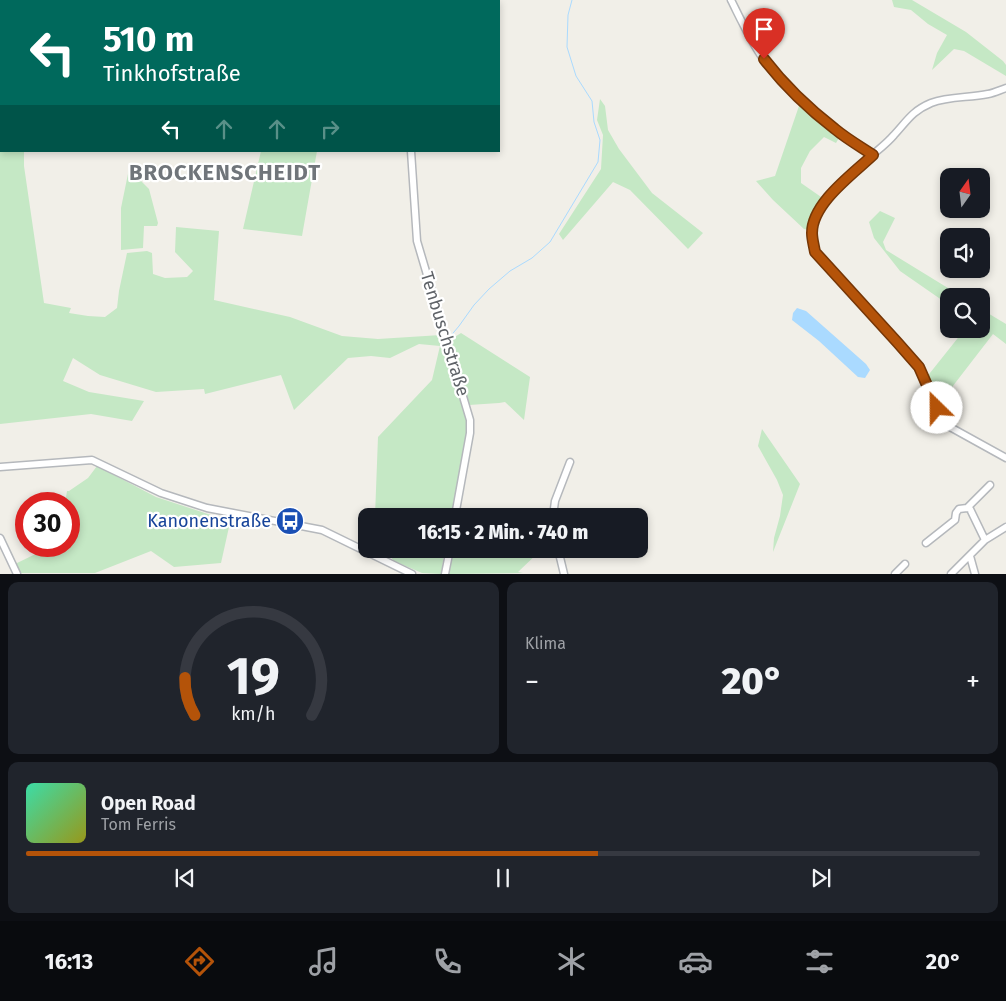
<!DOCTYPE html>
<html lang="de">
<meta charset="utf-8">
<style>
body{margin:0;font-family:"Fira Sans",sans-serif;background:#20242c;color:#f1f3f6;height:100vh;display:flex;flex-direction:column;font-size:19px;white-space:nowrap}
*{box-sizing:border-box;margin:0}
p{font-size:16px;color:#9ea1a6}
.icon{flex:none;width:28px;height:28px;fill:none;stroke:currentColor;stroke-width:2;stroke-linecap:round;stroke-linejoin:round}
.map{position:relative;height:574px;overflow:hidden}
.panel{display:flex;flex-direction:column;gap:8px;padding:8px;background:#0d0f14;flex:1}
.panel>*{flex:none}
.banner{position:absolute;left:0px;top:0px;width:500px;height:152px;box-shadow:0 2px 8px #0003;background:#00695c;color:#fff;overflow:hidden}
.needle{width:32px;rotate:14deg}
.tools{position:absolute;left:940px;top:168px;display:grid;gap:10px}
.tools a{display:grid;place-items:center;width:50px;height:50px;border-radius:10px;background:#171b24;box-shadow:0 2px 8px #0003;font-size:25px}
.speed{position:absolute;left:15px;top:492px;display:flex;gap:10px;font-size:25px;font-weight:700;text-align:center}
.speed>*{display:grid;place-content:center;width:65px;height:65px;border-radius:50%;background:#171b24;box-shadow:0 2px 8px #0003;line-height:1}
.speed .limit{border:8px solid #d22;background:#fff;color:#111}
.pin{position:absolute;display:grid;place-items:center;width:42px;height:42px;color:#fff;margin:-51px -21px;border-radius:50% 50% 50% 0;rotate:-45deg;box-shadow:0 0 5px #0007}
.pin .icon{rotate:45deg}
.me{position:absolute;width:55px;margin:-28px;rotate:337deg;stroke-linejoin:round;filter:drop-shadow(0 0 4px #0008)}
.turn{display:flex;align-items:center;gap:18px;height:105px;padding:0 20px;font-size:22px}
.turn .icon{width:65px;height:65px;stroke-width:2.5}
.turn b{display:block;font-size:35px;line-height:42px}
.lanes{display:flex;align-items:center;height:48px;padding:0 20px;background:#0003;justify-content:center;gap:25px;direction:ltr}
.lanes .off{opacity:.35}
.big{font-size:38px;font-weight:800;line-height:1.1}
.panel .tile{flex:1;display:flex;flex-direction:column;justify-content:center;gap:8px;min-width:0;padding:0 18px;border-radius:10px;background:#20242c}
.panel .dial{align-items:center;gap:0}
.dial svg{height:130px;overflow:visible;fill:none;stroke:#363941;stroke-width:7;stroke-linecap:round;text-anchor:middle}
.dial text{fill:#f1f3f6;stroke:none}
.song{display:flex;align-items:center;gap:15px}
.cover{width:60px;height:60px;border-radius:8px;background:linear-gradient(135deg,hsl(160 70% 55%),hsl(60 70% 35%))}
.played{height:5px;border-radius:2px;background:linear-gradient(90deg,#b45309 60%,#363941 60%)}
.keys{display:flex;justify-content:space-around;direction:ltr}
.heat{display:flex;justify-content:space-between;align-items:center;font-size:28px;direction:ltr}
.panel .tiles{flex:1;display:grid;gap:8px;grid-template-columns:1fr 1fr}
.tile:last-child{grid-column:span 2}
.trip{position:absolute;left:358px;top:508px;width:290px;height:50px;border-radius:10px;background:#171b24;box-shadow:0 2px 8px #0003;font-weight:800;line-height:50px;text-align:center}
.tabs{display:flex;height:80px;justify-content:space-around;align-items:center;background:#090b0e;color:#9ea1a6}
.tabs .icon{width:35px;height:35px}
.tabs .current{color:#b45309}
.tabs b{font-size:22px;color:#f1f3f6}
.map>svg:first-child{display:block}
.green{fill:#c5e8c5}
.water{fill:#aadaff}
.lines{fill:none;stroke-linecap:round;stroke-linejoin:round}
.stream{stroke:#aadaff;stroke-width:1}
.minor-casing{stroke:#b5b8bc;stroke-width:9}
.minor{stroke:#fff;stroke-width:6}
.route-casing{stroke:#753606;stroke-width:12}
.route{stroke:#b45309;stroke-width:9}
.labels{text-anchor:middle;stroke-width:4.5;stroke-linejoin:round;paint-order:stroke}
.street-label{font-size:18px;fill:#5f6368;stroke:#fff}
.transit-label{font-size:18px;fill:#164399;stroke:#fff;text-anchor:end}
.district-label{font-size:22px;font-weight:bold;letter-spacing:1px;fill:#70757a;stroke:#fff}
</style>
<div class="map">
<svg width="1006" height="574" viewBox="0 0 1006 574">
<rect width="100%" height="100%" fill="#f1efe8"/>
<!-- green -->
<path class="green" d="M 129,0 L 394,0 L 394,1 L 134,1 Z
M 892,0 L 912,0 L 966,32 L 1003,61 L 1006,65 L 1006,76 L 964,51 L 954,49 L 932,70 L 937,53 L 947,35 L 928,24 L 911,10 L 894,7 Z
M 0,81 L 1,81 L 1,151 L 24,151 L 24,166 L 44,303 L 71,308 L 69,313 L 88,316 L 105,317 L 117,308 L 119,291 L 127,253 L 147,251 L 152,253 L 153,274 L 165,278 L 187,277 L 193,271 L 175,252 L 176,227 L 219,231 L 214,300 L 290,317 L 342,336 L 378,339 L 441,335 L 465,412 L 467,429 L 451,516 L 375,516 L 378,437 L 432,380 L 440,346 L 419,344 L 390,358 L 371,356 L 348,358 L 294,410 L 281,375 L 205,394 L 204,389 L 156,392 L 100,375 L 73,358 L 63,381 L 89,392 L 144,401 L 132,421 L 91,414 L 0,424 Z
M 600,99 L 605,106 L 608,130 L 619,149 L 652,193 L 703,233 L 688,249 L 630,190 L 613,182 L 563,240 L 559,234 L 601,169 L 603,135 L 597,120 Z
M 800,103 L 840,136 L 836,143 L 824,137 L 810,151 L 801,168 L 801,183 L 824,199 L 811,228 L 809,230 L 804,229 L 773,200 L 756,181 L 775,176 Z
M 261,151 L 317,151 L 302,236 L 243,229 Z
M 129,169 L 149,189 L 158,223 L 157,226 L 144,226 L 143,248 L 121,250 L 121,208 Z
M 880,211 L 895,218 L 883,242 L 886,250 L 961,296 L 949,296 L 949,305 L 900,271 L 874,238 L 869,222 Z
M 981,309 L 1006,324 L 1006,344 L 993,334 L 939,404 L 926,378 L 965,329 L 981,329 Z
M 461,333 L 530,377 L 524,420 L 505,402 L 499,403 L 469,405 L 450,340 Z
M 762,429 L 800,484 L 773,552 L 774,538 L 780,516 L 783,495 L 777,480 L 758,446 Z
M 97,466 L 156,497 L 211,515 L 231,518 L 221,563 L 174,567 L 151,551 L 95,573 L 21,573 L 15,564 L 52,546 L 69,546 L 69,504 L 65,504 L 67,491 L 69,491 L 88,478 Z
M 369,549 L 445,549 L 441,574 L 422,573 L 394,561 L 389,555 Z
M 453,549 L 542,549 L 518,572 L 523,573 L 448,574 Z"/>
<!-- water -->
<path class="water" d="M 797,308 L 806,311 L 866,364 L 870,370 L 865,378 L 858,377 L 819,341 L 792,320 L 793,313 Z"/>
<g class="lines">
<!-- stream -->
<path class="stream" d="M 449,338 L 459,326 L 474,305 L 489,289 L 510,271 L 532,258 L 550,242 L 598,162 L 600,140 L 594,122 L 592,101 L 576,76 L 567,47 L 568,15 L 572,0"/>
<defs>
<path id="minor" d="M 399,0 L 399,1
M 731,0 C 741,20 751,42 764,60 C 792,99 834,129 873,155
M 21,1 L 21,0
M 0,47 L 1,46
M 1006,88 C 1000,90 994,93 988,94 C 969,98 949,96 931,103 C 912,111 907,121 894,135 C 889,141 883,146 877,151 C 856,172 831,188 817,215 C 810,228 813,239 815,252 L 897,342 L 919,367 L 943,421 L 950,427 L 1006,458
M 411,151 L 417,241 L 470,420 L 470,433 L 455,516
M 0,467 L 92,460 L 161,493 L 207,508 L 322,530 L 412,574
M 967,508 L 990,485
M 553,516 L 555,501 L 570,462
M 0,538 L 17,574
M 926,543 L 955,520 L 956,513 L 959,509 L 967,508 L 970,509 L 985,540
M 558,549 L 564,574
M 970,556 L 975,574
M 445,574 L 450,549
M 895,574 L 905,564
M 951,574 L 985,540 L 1006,527"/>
</defs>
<!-- minor casing -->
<use href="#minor" class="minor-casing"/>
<!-- minor -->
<use href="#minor" class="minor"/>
</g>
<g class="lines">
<defs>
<path id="route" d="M 764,59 C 784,85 809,109 835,129 C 847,139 861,147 873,155 C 853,174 812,203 812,233 C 812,239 814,246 815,252 L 897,342 L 919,367 L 937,408"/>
</defs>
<!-- route casing -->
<use href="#route" class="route-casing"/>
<!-- route -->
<use href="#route" class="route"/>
</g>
<!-- icons -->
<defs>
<symbol id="bus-disc" viewBox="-11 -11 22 22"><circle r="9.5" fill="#1a4fb4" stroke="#fff"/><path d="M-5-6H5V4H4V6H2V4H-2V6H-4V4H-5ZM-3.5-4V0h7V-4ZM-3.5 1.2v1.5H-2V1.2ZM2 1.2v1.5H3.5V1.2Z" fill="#fff"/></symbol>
</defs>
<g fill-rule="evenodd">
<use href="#bus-disc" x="274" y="505" width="32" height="32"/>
</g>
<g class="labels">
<!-- street labels -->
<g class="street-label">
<text transform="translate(445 334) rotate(73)" y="6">Tenbuschstraße</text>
</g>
<!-- transit labels -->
<g class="transit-label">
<text x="271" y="527">Kanonenstraße</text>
</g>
<!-- district labels -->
<g class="district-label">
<text x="225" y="180">BROCKENSCHEIDT</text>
</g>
</g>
</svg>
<div class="tools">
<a><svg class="needle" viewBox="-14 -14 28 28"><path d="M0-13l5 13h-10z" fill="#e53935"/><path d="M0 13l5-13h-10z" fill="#9ea1a6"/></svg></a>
<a><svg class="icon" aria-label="sound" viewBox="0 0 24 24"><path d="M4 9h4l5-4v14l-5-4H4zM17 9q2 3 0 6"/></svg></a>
<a><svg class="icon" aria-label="search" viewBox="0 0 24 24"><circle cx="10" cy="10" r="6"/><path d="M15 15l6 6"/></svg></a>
</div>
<div class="speed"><div class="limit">30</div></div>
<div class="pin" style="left:764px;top:59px;background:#d93025"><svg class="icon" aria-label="arrive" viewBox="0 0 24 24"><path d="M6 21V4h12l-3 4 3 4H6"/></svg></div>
<svg class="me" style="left:937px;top:408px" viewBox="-20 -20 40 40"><circle r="19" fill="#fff"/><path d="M0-13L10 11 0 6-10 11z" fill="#b45309"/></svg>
<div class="trip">16:15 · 2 Min. · 740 m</div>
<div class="banner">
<div class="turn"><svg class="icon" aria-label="left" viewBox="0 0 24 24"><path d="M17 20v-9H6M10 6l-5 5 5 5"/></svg><div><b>510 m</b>Tinkhofstraße</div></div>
<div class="lanes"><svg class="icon" aria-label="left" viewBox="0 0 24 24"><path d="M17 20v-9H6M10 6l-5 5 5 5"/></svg><svg class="icon off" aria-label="ahead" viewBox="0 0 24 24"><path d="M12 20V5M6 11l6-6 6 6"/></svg><svg class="icon off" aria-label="ahead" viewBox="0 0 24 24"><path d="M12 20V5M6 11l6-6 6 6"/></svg><svg class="icon off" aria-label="right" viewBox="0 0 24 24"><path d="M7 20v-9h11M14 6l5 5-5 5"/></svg></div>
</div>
</div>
<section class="panel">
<div class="tiles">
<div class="tile dial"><svg viewBox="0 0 100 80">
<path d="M14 69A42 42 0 1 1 86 69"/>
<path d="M14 69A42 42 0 0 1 8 46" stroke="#b45309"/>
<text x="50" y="56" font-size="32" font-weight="700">19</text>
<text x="50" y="72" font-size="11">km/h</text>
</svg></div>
<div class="tile"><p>Klima</p>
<div class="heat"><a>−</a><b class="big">20°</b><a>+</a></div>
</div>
<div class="tile">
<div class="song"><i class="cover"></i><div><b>Open Road</b><p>Tom Ferris</p></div></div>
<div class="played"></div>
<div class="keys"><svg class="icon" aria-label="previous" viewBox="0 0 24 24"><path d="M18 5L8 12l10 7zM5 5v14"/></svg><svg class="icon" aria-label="pause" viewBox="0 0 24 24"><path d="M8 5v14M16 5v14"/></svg><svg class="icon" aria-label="next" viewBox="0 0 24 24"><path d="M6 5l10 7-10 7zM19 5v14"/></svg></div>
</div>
</div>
</section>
<nav class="tabs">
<b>16:13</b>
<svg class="icon current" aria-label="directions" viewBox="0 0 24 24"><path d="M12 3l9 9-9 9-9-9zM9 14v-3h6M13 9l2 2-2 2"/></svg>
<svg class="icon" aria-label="music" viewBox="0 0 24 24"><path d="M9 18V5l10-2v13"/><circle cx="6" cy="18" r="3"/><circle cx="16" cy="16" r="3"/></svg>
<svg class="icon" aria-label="phone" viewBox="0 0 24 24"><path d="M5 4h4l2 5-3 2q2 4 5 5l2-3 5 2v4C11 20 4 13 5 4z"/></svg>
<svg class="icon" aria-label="climate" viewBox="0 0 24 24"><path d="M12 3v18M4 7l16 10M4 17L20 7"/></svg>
<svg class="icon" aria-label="car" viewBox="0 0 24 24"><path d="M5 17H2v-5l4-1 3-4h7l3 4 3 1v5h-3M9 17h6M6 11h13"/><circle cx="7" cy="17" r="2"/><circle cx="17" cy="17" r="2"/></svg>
<svg class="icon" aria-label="filters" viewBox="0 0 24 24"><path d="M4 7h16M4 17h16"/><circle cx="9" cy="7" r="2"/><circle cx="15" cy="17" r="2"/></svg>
<b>20°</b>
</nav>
